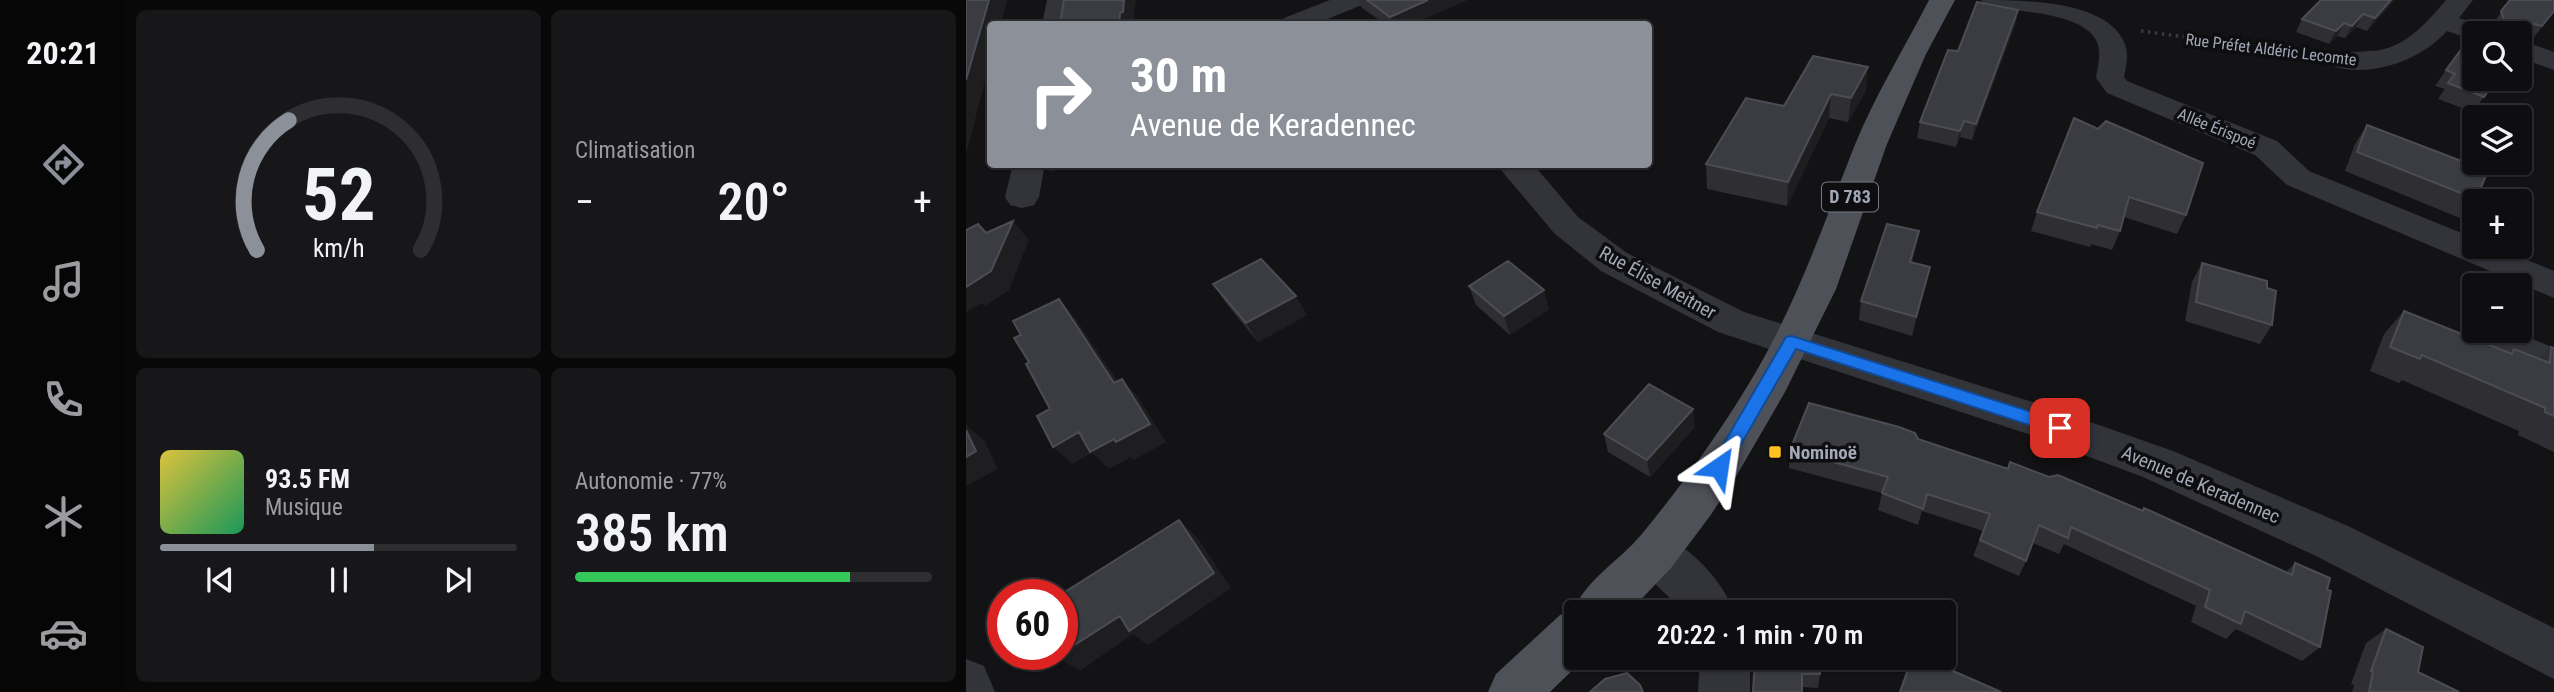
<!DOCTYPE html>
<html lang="fr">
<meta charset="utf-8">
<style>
body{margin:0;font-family:"Roboto Condensed",sans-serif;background:#171719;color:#f1f3f6;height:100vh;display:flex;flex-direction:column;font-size:26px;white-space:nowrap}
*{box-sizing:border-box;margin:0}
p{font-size:23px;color:#9b9c9f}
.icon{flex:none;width:38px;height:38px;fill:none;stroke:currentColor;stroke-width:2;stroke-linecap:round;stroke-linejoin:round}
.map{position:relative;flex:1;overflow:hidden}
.details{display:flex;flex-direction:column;gap:10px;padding:10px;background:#080809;width:840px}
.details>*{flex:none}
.hud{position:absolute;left:21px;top:21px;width:665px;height:147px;border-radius:7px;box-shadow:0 2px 5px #0004,0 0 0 2px #2e2e30;background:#8c9099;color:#fff;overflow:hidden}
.controls{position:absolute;left:1496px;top:21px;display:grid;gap:14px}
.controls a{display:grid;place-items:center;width:70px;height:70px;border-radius:7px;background:#0e0e10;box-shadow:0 2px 5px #0004,0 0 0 2px #2e2e30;font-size:35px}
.speed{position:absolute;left:21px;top:579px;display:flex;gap:14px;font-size:35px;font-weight:700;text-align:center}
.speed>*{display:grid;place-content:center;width:91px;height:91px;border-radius:50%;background:#0e0e10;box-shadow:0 2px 5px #0004,0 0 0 2px #2e2e30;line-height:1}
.speed .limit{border:10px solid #d22;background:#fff;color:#111}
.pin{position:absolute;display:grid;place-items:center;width:60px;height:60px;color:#fff;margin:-30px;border-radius:14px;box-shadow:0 4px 10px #0006}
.me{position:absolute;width:77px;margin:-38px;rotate:32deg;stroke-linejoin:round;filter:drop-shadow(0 0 5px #0008)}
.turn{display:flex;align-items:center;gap:24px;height:147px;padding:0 28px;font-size:32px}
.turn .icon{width:91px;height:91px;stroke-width:2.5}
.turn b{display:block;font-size:49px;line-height:60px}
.big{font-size:52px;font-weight:600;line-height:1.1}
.details .widget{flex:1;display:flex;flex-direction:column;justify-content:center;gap:10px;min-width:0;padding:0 24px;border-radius:10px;background:#171719}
.details .dial{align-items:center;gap:0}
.dial svg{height:182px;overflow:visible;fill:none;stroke:#2e2e30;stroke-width:7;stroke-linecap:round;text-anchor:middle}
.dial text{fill:#f1f3f6;stroke:none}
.song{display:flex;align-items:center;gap:21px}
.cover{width:84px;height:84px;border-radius:10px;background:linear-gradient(135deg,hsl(50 70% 55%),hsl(150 70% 35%))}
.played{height:7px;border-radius:4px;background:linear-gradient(90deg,#8c9099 60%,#2e2e30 60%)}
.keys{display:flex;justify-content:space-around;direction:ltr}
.heat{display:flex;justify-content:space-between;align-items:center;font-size:38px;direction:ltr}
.charge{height:10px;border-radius:5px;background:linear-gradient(90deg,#34c759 77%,#2e2e30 0)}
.details .tiles{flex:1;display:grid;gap:10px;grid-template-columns:repeat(2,1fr)}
.trip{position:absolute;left:598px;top:600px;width:392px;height:70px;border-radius:7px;background:#0e0e10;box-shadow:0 2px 5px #0004,0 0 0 2px #2e2e30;font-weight:600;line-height:70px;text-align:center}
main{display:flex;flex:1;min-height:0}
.menu{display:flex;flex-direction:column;width:126px;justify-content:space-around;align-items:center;background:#060606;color:#9b9c9f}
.menu .icon{width:49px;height:49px}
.menu .selected{color:#8c9099}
.menu b{font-size:32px;color:#f1f3f6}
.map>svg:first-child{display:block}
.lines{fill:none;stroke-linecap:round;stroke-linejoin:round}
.path{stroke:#393b41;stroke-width:3.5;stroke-dasharray:2.5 4.5;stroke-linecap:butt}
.minor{fill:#33343a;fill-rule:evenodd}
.major{fill:#4f5159;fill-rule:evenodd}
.wall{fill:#2f2f33}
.shaded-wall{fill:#1e1e21}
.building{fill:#3b3c41;stroke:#4c4d54;stroke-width:2}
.route{fill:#1a73e8;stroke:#114b97;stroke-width:2}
.poi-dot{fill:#ffc220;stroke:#0e0e10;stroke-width:2.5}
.labels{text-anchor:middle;stroke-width:7;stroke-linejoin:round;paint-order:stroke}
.far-street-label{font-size:16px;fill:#a3a8b7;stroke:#0e0e10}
.shield{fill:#0e0e10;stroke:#767a85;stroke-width:2}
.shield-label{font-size:18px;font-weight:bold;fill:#a3a8b7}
.street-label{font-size:19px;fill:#a3a8b7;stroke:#0e0e10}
.poi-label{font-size:19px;font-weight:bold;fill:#a3a8b7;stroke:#0e0e10;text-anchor:start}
</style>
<main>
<nav class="menu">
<b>20:21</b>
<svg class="icon selected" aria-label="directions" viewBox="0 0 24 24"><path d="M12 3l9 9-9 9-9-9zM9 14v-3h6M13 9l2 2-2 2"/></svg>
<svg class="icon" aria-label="music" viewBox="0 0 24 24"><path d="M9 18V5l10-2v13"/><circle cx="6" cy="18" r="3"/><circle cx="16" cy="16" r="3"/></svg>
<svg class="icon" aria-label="phone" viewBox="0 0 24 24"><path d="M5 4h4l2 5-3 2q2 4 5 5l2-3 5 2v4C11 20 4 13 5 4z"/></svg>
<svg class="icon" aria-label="climate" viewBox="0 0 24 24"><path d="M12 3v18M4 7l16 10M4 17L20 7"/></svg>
<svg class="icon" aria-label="car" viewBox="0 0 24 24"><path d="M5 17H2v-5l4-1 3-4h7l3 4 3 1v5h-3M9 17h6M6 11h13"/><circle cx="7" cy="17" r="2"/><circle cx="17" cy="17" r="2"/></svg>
</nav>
<section class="details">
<div class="tiles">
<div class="widget dial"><svg viewBox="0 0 100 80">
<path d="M14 69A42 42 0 1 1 86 69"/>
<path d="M14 69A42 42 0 0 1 28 12" stroke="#8c9099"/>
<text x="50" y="56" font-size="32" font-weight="700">52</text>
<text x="50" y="72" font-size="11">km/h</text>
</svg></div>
<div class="widget"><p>Climatisation</p>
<div class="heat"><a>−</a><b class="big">20°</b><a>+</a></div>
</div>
<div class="widget">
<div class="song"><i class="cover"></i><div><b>93.5 FM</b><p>Musique</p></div></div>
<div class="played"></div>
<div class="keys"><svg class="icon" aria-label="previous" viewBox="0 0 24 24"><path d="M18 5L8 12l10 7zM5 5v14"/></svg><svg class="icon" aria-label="pause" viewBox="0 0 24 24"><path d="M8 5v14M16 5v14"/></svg><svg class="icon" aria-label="next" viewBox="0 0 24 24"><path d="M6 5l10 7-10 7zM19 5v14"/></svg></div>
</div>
<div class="widget"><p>Autonomie · 77%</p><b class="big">385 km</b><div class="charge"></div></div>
</div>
</section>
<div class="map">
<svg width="1588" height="692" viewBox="0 0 1588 692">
<rect width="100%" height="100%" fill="#131315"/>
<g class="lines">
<!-- path -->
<path class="path" d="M 1175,31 L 1351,55"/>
<!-- minor -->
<path class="minor" d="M 81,0 L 107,0 L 102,24 L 76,24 Z
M 364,0 L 400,0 L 396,5 L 349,24 L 314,24 L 318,18 Z
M 1015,0 C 1057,0 1142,0 1159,44 C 1163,55 1160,67 1158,77 L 1161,81 L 1311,141 L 1343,171 L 1508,238 L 1508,247 L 1530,247 L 1588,271 L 1588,298 L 1321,185 L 1289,155 L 1141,93 L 1130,78 C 1132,66 1136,52 1130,40 C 1117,14 1054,11 1028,8 L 1019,5 Z
M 1480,0 L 1507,0 L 1493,18 L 1523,27 L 1526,33 L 1508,33 L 1508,40 L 1481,31 C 1455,60 1408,77 1369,67 L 1365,61 L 1369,55 C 1384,51 1399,52 1414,50 C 1442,45 1462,21 1480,0 Z
M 1554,40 L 1588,52 L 1588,70 L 1554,58 Z
M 47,164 L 79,164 L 73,197 L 68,205 L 56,208 L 44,205 L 39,197 Z
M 530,164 L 567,164 L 612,217 L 661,253 L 778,312 L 1076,405 L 1207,451 L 1382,526 L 1588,628 L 1588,679 L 1350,556 L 1177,477 L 1065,435 L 752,332 L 635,271 L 588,233 Z
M 1508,326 L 1508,331 L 1548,331 L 1588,348 L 1588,380 L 1510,346 L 1504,336 Z
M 689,532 C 723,545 756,579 768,612 L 718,612 L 673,568 L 666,553 L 673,538 Z
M 734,658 L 784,658 L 784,692 L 732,692 Z
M 0,659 L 18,666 L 29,692 L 0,692 Z"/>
<!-- major -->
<path class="major" d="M 963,0 L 989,0 L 960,54 L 921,144 L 870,289 L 819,392 L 768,480 L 744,516 L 705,568 L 663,612 L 611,612 L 611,658 L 619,658 L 584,692 L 522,692 L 530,674 L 594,615 L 608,609 C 621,579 654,560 675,535 C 718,483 757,428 791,370 C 832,299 858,223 888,147 C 909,95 938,49 963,0 Z"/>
</g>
<!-- wall -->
<path class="wall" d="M 393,0 L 501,0 L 446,24 L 419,24 L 396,8 Z
M 1429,0 L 1401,31 L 1390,27 L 1379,38 L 1371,36 L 1363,44 L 1330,32 L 1336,19 Z
M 1544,0 L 1588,11 L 1565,41 L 1529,21 Z
M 1052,10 L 1049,26 L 1006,140 L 994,137 L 990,147 L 951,138 L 954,122 L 992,51 Z
M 847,56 L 900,91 L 882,122 L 863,118 L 821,206 L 741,189 L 740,164 L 818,106 Z
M 1480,70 L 1508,79 L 1542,79 L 1537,86 L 1528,83 L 1507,112 L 1472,99 L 1479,89 L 1469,86 Z
M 1108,118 L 1220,215 L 1211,234 L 1158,217 L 1154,231 L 1146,250 L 1125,244 L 1124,247 L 1065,231 L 1071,212 Z
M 1401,125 L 1510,199 L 1494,218 L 1379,171 L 1389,144 Z
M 949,250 L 946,263 L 960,286 L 946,336 L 893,320 L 895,301 Z
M 1236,263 L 1301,288 L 1306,325 L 1294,344 L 1219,321 L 1226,282 Z
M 247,284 L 341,315 L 292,342 L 260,303 Z
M 503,286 L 583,309 L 544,335 L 510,305 Z
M 1438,311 L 1543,353 L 1548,349 L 1573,359 L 1585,347 L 1588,348 L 1588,452 L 1552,435 L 1553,431 L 1436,380 L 1433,383 L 1404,371 L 1418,334 Z
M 729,427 L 684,477 L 642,452 L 638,434 Z
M 952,439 L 1042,469 L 1083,477 L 1177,510 L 1178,508 L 1320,572 L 1329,563 L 1361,590 L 1354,647 L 1336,661 L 1270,629 L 1260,639 L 1225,622 L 1230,606 L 1098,544 L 1093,554 L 1067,543 L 1060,561 L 1053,576 L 1007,556 L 1017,531 L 956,511 L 952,525 L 912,510 L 916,493 L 823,468 L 824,450 Z
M 1420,629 L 1452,672 L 1493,692 L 1386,692 L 1388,685 L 1385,684 L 1400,643 Z
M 789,658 L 854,674 L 852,688 L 836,687 Z"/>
<!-- shaded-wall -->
<path class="shaded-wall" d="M 23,0 L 41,0 L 35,24 L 24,24 L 24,62 L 0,155 L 0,80 Z
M 158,0 L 170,0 L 167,24 L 153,24 L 154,13 Z
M 462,0 L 501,0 L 446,24 L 427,24 L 424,17 Z
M 1425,0 L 1429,0 L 1401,31 L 1409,18 Z
M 1052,10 L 1049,26 L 1006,140 L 1010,124 Z
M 1397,14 L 1390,27 L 1379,38 L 1386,26 Z
M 1378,23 L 1371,36 L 1363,44 L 1370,31 Z
M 902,67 L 900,91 L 882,122 L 885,98 Z
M 865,94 L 863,118 L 821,206 L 822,182 Z
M 998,121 L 994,137 L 990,147 L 994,131 Z
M 78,164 L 121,164 L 84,172 Z
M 47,221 L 63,240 L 43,290 L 19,306 L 16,303 L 0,312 L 0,287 L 34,249 Z
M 953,231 L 949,250 L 940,281 L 944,262 Z
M 964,267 L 960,286 L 946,336 L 950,317 Z
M 578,290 L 583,309 L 544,335 L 538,316 Z
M 330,296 L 341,315 L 292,342 L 280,323 Z
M 93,299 L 109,318 L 165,401 L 148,383 Z
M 156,379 L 172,397 L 200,442 L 168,460 L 165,457 L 143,469 L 126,453 L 106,464 L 87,447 Z
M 727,409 L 729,427 L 684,477 L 681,460 Z
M 0,423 L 2,427 L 18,440 L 32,469 L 0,486 Z
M 213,520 L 230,536 L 265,588 L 182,645 L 167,634 L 114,671 L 91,657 L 96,654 L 96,653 L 154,616 Z"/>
<!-- building -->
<path class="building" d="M 0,0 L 23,0 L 0,80 Z
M 98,0 L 158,0 L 157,12 L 154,13 L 153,24 L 94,24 Z
M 401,0 L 462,0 L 424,17 Z
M 1355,0 L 1425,0 L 1409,18 L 1397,14 L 1386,26 L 1378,23 L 1370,31 L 1336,19 Z
M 1544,0 L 1588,0 L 1588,11 L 1576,26 L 1563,23 L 1564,45 L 1554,62 L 1554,33 L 1519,33 L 1528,21 L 1538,20 L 1535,11 Z
M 1011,2 L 1052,10 L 1010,124 L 998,121 L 994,131 L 954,122 L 982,50 L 992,51 Z
M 1508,32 L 1512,33 L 1508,33 L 1508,79 L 1530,79 L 1518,97 L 1482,83 L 1489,74 L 1480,70 Z
M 847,56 L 902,67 L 885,98 L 865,94 L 822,182 L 740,164 L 780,98 L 818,106 Z
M 1108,118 L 1132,129 L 1140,121 L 1237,163 L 1220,215 L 1163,197 L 1154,231 L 1132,225 L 1131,228 L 1071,212 Z
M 1401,125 L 1522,171 L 1510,199 L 1391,152 Z
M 47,221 L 25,271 L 0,287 L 0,230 L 12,224 L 20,233 Z
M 921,224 L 953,231 L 944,262 L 964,267 L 950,317 L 895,301 Z
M 295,259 L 330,296 L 280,323 L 247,284 Z
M 542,261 L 578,290 L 538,316 L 503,286 Z
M 1236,263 L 1301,281 L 1301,288 L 1310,291 L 1306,325 L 1230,302 Z
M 93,299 L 148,383 L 156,379 L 184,424 L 150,442 L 148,439 L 124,452 L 113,432 L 87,447 L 71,416 L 84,409 L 60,364 L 63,362 L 48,338 L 55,335 L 47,321 Z
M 1438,311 L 1546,354 L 1548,349 L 1584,363 L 1585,347 L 1588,348 L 1588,416 L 1579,412 L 1579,408 L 1456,355 L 1454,359 L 1424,347 Z
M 683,384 L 727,409 L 681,460 L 638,434 Z
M 843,403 L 933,427 L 949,433 L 952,439 L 1042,469 L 1044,462 L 1083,477 L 1092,475 L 1177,511 L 1178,508 L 1326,575 L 1329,563 L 1364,578 L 1361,590 L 1365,591 L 1354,647 L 1279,611 L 1275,624 L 1239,607 L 1244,590 L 1105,527 L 1102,538 L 1073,525 L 1060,561 L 1014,540 L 1024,514 L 961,494 L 957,509 L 916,493 L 922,477 L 824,450 Z
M 0,430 L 10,451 L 0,457 Z
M 213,520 L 248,573 L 163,631 L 154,616 L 96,653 L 96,595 L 94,595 Z
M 792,601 L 838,603 L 838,612 L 791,612 Z
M 1420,629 L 1457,647 L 1452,672 L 1493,692 L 1403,692 L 1407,672 L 1405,671 Z
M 789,658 L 854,658 L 854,674 L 836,674 L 836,692 L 787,692 Z
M 946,658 L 976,658 L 980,660 L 978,667 L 1035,692 L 934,692 Z
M 661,673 L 674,685 L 677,692 L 624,692 L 639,679 Z"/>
<!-- route -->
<path class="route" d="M 826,336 L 1094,421 L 1101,423 L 1103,428 L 1101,433 L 1094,435 L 830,349 L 759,472 L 753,475 L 747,472 L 744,467 L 747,462 L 820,337 Z"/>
<!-- markers -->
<rect class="poi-dot" x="802" y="445" width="14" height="14" rx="3.5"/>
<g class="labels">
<!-- far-street labels -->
<g class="far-street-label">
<text transform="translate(1305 49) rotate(7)" y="6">Rue Préfet Aldéric Lecomte</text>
<text transform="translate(1251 128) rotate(22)" y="6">Allée Érispoé</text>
</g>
<!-- shield labels -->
<rect class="shield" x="856" y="182.5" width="56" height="29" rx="5"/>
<g class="shield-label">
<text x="884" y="203">D 783</text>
</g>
<!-- street labels -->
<g class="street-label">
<text transform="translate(692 282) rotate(29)" y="7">Rue Élise Meitner</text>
<text transform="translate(1235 484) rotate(23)" y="7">Avenue de Keradennec</text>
</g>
<!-- poi labels -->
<g class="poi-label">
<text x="823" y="459">Nominoë</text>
</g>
</g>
</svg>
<div class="controls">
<a><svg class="icon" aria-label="search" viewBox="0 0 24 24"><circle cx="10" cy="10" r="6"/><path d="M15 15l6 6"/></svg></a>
<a><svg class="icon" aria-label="layers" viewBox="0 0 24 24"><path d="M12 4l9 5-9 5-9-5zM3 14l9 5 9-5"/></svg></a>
<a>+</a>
<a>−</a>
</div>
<div class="speed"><div class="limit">60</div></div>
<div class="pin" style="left:1094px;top:428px;background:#d93025"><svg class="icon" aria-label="arrive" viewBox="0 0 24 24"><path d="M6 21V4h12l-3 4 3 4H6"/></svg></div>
<svg class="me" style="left:753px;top:467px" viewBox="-20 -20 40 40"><path d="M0-17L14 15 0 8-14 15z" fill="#1a73e8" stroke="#fff" stroke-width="4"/></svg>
<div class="trip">20:22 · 1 min · 70 m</div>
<div class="hud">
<div class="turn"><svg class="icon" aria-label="right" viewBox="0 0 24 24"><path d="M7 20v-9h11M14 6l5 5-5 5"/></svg><div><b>30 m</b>Avenue de Keradennec</div></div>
</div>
</div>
</main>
